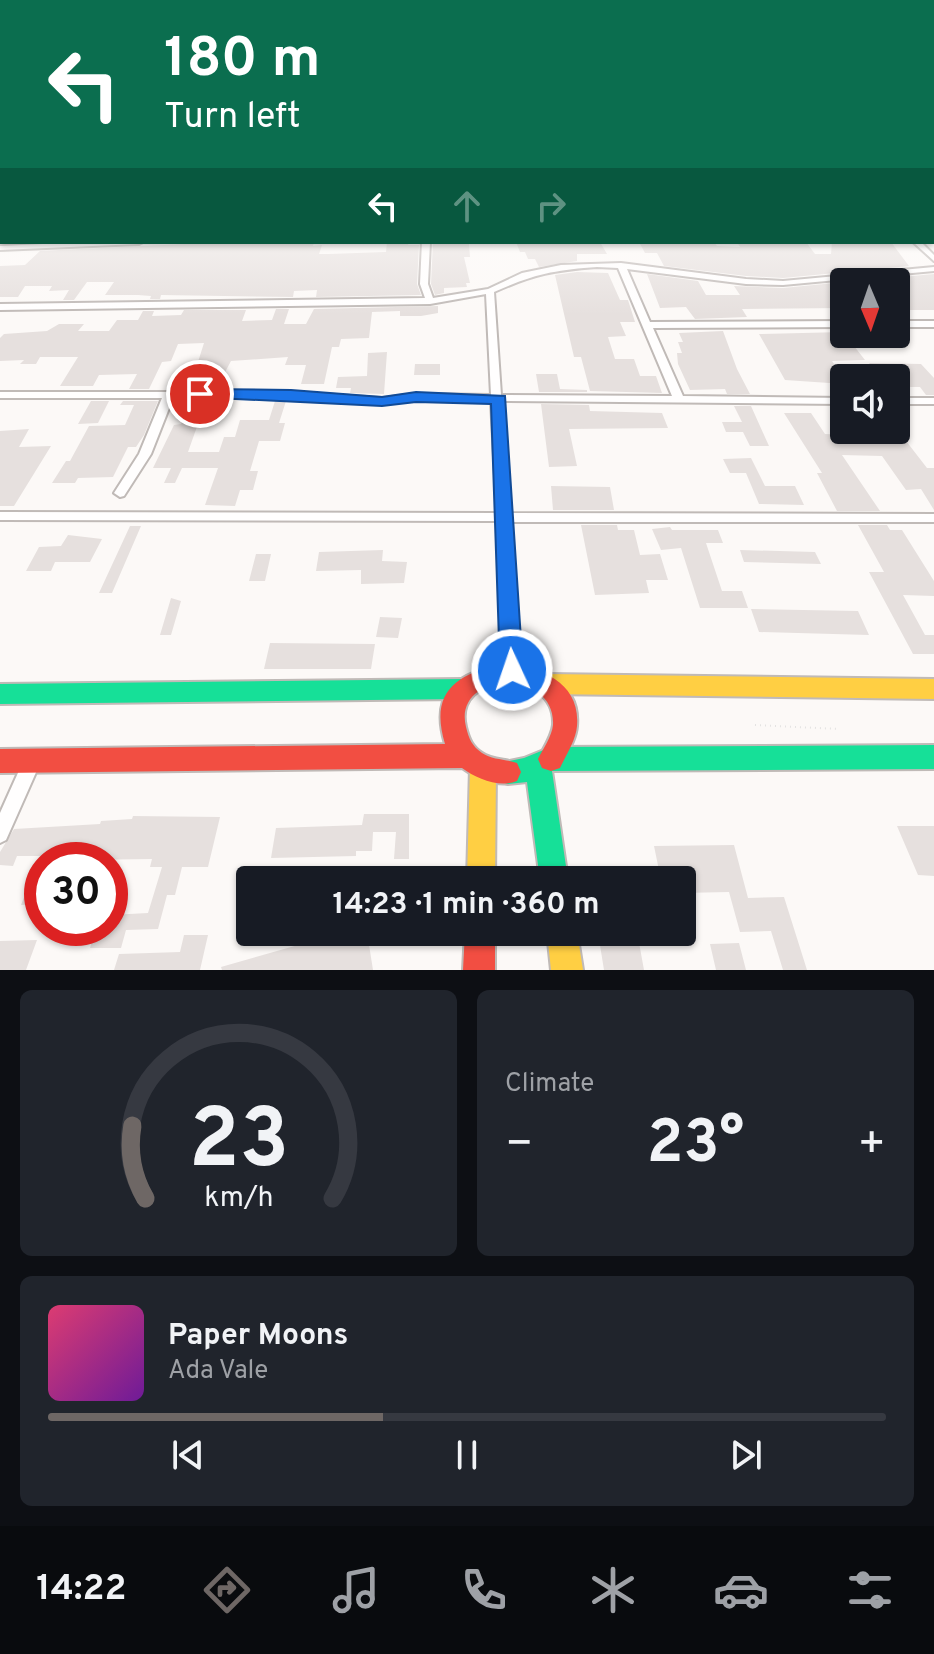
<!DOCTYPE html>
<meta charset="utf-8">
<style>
body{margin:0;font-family:Overpass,sans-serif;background:#20242c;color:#f1f3f6;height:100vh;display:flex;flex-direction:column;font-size:30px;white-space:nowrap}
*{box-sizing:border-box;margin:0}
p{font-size:26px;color:#9ea1a6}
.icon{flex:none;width:44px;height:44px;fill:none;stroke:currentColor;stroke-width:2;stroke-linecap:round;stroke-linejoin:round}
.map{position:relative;height:970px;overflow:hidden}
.details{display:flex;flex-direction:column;gap:20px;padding:20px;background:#0d0f14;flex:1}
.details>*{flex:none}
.guide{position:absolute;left:0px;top:0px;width:934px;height:244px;box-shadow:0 2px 6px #0004;background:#0b6e4f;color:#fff;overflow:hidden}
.needle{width:52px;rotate:178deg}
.fabs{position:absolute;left:830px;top:268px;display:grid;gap:16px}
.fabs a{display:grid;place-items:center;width:80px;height:80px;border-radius:8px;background:#171b24;box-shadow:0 2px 6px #0004;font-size:40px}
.speed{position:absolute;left:24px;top:842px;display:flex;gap:16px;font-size:40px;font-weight:700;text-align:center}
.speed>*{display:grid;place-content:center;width:104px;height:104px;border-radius:50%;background:#171b24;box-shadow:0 2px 6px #0004;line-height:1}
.speed .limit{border:12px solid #d22;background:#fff;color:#111}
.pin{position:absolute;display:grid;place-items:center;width:68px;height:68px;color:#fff;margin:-34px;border:4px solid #fff;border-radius:50%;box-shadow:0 2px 8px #0007}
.me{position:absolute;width:88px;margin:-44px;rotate:357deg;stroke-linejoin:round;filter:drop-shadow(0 0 6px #0008)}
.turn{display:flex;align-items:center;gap:28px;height:168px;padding:0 32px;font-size:36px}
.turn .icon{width:104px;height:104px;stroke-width:2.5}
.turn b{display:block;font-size:56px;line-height:68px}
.lanes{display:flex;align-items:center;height:76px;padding:0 32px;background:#0003;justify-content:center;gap:40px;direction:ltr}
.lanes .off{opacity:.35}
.big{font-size:60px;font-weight:700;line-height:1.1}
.details .tile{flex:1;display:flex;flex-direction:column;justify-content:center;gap:12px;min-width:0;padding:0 28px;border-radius:12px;background:#20242c}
.details .dial{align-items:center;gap:0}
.dial svg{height:208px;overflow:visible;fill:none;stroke:#363941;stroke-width:7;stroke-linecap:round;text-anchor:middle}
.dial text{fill:#f1f3f6;stroke:none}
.song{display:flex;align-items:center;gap:24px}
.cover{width:96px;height:96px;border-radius:12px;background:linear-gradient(135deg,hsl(340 70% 55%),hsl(280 70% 35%))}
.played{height:8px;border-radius:4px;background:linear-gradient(90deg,#6e6765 40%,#363941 40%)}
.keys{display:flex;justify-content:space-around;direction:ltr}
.heat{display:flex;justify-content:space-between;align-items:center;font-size:44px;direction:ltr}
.details .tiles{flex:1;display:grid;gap:20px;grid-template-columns:1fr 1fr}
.tile:last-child{grid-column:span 2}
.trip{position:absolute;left:236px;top:866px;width:460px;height:80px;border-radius:8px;background:#171b24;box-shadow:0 2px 6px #0004;font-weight:700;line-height:80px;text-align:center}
.tab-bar{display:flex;height:128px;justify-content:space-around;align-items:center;background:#090b0e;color:#9ea1a6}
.tab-bar .icon{width:56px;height:56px}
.tab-bar .on{color:#6e6765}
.tab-bar b{font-size:36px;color:#f1f3f6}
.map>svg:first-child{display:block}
.building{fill:#e6e0de}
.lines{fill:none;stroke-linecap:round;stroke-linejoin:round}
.street-casing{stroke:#c0bab7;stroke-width:4}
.fast-casing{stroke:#c0bab7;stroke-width:4}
.slow-casing{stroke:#c0bab7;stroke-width:4}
.jam-casing{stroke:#c0bab7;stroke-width:4}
.path{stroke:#e4e3e2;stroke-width:2;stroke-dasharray:1 4;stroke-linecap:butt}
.street{fill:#fffefe;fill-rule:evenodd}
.fast{fill:#16e098;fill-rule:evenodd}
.slow{fill:#ffcf43;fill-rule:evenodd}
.jam{fill:#f24e42;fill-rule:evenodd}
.route{fill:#1a73e8;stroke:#114b97;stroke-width:2}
</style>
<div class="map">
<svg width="934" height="970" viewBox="0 0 934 970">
<rect width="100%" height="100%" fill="#fcf9f7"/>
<!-- building -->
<path class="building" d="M 226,242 L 314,242 L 313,246 L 322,245 L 319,254 L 328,254 L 386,252 L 387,242 L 409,242 L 408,245 L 419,245 L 417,284 L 421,295 L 316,297 L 317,290 L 294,291 L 293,297 L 161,295 L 160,299 L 150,299 L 151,296 L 138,295 L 105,295 L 114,282 L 87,282 L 74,300 L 63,300 L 69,290 L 49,291 L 52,286 L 25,286 L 18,297 L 0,297 L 0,266 L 25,265 L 40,251 Z
M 433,242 L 469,244 L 470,257 L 464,257 L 470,283 L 466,283 L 467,287 L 444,288 L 444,293 L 435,295 L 431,284 Z
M 516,242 L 600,242 L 607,254 L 577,254 L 577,261 L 539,267 L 535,259 L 528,259 L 525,252 L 520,252 Z
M 639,242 L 714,242 L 717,246 L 740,247 L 737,242 L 806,242 L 815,254 L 831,254 L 832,242 L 891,242 L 909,266 L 783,278 L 746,276 L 664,266 L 657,253 L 645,253 Z
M 577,272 L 608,273 L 620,300 L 628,300 L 635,322 L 620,322 L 626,336 L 608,337 L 615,359 L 634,359 L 640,376 L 656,376 L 662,393 L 590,391 L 581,357 L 574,357 L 555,275 Z
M 647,274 L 698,281 L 706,295 L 740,295 L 734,286 L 783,288 L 844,282 L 844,293 L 835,293 L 844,308 L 742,309 L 747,317 L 695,319 L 686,307 L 660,308 Z
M 934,274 L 934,310 L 896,310 L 896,282 L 868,280 Z
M 438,306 L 438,313 L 421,316 L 400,316 L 400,311 L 372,312 L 369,338 L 341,339 L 339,347 L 332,347 L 324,384 L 301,384 L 306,365 L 285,365 L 288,357 L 231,361 L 223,376 L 207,375 L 213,364 L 197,365 L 204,343 L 178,344 L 171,361 L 162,362 L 149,389 L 129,389 L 137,374 L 99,375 L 93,386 L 60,386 L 78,357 L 40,357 L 36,364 L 20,364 L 24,360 L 0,361 L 0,338 L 4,334 L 47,331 L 59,324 L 84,324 L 78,331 L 109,331 L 117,320 L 138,320 L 143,311 L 154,311 L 152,316 L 181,315 L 184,310 L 246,310 L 242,321 L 272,320 L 276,309 L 289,309 L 284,324 L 306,324 L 314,309 Z
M 723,331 L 737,369 L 750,394 L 727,394 L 725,389 L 690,390 L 678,364 L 677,353 L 682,353 L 678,342 L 683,342 L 679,333 Z
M 843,332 L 865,360 L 832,361 L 844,378 L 844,384 L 785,380 L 759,334 Z
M 387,352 L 384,394 L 350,393 L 351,388 L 336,388 L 338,377 L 367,376 L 368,353 Z
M 869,363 L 921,364 L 934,378 L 934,395 L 926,395 L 920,387 L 896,387 L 896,374 L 877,374 Z
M 415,364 L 440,364 L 440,375 L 414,375 Z
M 536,374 L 557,374 L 560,389 L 587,390 L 587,392 L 539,392 Z
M 91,401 L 109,401 L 98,423 L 78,424 Z
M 123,401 L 158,401 L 144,435 L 136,447 L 128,447 L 113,477 L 78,478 L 75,483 L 52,483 L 66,461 L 70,461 L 89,426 L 125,425 L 134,405 L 120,405 Z
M 275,401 L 286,401 L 279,423 L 285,423 L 280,441 L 259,441 L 250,471 L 258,471 L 253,490 L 240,490 L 235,506 L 205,505 L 218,468 L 182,468 L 175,483 L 164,483 L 171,468 L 153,468 L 174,425 L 181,424 L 187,408 L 204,407 L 188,452 L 219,452 L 224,437 L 235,437 L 240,420 L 269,420 Z
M 541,404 L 589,405 L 590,411 L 662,413 L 668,428 L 569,429 L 577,466 L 549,467 Z
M 734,406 L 751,406 L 769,446 L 750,446 L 743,432 L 726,432 L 722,422 L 742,422 Z
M 784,413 L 811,413 L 825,434 L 903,437 L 927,468 L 934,468 L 934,510 L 921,489 L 906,490 L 882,456 L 842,455 L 880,511 L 837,511 L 817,473 L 822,473 Z
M 29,429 L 19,447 L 51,446 L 14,506 L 0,506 L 0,431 Z
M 751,458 L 765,486 L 795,486 L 804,505 L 759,504 L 746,473 L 730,473 L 723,459 Z
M 551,486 L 610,487 L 614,510 L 553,510 Z
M 581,525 L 617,525 L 618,530 L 634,530 L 640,555 L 660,554 L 668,580 L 646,580 L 649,593 L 595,595 Z
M 858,525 L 887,525 L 890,530 L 902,530 L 934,581 L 934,596 L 903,595 L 925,635 L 934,635 L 934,654 L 913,654 L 869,572 L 884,572 Z
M 130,526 L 141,526 L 112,593 L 99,593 Z
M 670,527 L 672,530 L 718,530 L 723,543 L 706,543 L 722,591 L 742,591 L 748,608 L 700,608 L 681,548 L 661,550 L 652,529 Z
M 68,535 L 102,539 L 90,562 L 55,562 L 51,571 L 26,571 L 39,547 L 61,546 Z
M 383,550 L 382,561 L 407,562 L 404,583 L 361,584 L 361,570 L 316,571 L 319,552 Z
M 740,550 L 815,552 L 821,564 L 744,562 Z
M 256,554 L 271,554 L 265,581 L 249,581 Z
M 171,598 L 181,601 L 171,635 L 160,635 Z
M 751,609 L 858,611 L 869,635 L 759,632 Z
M 380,617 L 402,618 L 398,638 L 376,637 Z
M 270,643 L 375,644 L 371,669 L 264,669 Z
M 364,814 L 409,814 L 409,859 L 394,859 L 396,832 L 373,832 L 372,851 L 356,851 L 356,856 L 271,858 L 276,828 L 362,825 Z
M 133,816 L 220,817 L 208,867 L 182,867 L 175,895 L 167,895 L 158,929 L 126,930 L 121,948 L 90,948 L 96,928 L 110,928 L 110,915 L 148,913 L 162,867 L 150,867 L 152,859 L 81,860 L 83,853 L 46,852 L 45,856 L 17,856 L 13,866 L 0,865 L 0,852 L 14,829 L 100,824 L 101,821 L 132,819 Z
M 897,826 L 934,826 L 934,876 L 918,875 Z
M 734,845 L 748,898 L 784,897 L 807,970 L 783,970 L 771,931 L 740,932 L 729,892 L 682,893 L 682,880 L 661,880 L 654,846 Z
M 30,882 L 42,882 L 42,904 L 21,905 Z
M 344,932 L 367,932 L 373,970 L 222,970 L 221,967 Z
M 184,935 L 208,935 L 200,970 L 114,970 L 119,954 L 180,952 Z
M 638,937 L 644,970 L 604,970 L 599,939 Z
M 37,940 L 26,970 L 0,970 L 0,941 Z
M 739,943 L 746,970 L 716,970 L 710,944 Z"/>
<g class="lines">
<defs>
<path id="street" d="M 0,201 L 2,201 L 2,205 L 0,205 Z
M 0,212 L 2,212 L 2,218 L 0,218 Z
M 86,242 L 143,242 L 139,244 L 0,250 L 0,246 Z
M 422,242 L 430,242 L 428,284 L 433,298 L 488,289 L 522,273 L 561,265 L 621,263 L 746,279 L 783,281 L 934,267 L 934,271 L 783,285 L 746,284 L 627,269 L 650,322 L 844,321 L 844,327 L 653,328 L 683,396 L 844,398 L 844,404 L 502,401 L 509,513 L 934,514 L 934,522 L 510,522 L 520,670 L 517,675 L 512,677 L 507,675 L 504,670 L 497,521 L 0,520 L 0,512 L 497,513 L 491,401 L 416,400 L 382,404 L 291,398 L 173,398 L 151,454 L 124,496 L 120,497 L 114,493 L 139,454 L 162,398 L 0,398 L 0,392 L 291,392 L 382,398 L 416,394 L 491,395 L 486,294 L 430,304 L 0,310 L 0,304 L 425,298 L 420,284 ZM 597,267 L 618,268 L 672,396 L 501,395 L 494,292 C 534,274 555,270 597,267 Z
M 913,242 L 921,242 L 934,255 L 934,261 Z
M 896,321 L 934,321 L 934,327 L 896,327 Z
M 896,398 L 934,398 L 934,404 L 896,404 Z
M 32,753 L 38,755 L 41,761 L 6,840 L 0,843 L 0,813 L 26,755 Z"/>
<path id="fast" d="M 462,679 L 470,682 L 474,689 L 470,696 L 462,699 L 0,704 L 0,684 Z
M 934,745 L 934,769 L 552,771 L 568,880 L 540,880 L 527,782 L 508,784 L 499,781 L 495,772 L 499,763 L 524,758 L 551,747 Z"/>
<path id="slow" d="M 546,674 L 934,679 L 934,699 L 546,694 L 538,691 L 534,684 L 538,677 Z
M 483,756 L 492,759 L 496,768 L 495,880 L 467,880 L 470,768 L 474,759 Z
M 547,932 L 577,932 L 583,970 L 551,970 Z"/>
<path id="jam" d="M 499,664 C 536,665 581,680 577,726 C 576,740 566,755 560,768 L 551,771 L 542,768 L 538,759 C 543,749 552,736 553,725 C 556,667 452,671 466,727 C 469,739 472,746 482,753 C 492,760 506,759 517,763 L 521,772 L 517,781 C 499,788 477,779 462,768 L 0,773 L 0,749 L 445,744 C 430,694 453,676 499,664 Z
M 465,932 L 495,932 L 495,970 L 463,970 Z"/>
</defs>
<!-- street casing -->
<use href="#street" class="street-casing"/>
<!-- fast casing -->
<use href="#fast" class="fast-casing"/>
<!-- slow casing -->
<use href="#slow" class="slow-casing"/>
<!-- jam casing -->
<use href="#jam" class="jam-casing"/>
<!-- path -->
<path class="path" d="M 755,725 L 839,729"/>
<!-- street -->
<use href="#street" class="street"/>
<!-- fast -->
<use href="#fast" class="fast"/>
<!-- slow -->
<use href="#slow" class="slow"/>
<!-- jam -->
<use href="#jam" class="jam"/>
</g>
<!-- sky -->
<linearGradient id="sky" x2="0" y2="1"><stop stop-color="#90b6dd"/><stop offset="0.57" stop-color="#fefcfb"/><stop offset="1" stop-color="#fefcfb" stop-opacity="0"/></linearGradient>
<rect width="934" height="315" fill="url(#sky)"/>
<!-- route -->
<path class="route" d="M 200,389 L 291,390 L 382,397 L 416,392 L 505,396 L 523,670 L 520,677 L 512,680 L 504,677 L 500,670 L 491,404 L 416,402 L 382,406 L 194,397 L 192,394 Z"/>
</svg>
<div class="fabs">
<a><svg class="needle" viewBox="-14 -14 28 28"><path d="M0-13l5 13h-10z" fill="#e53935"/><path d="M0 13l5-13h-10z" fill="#9ea1a6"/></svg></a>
<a><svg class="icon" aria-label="sound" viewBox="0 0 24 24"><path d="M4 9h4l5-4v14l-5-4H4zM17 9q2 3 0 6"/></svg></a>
</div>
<div class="speed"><div class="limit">30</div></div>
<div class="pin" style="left:200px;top:394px;background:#d93025"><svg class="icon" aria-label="arrive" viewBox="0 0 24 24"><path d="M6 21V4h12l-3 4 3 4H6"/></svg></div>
<svg class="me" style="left:512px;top:670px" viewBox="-20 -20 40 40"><circle r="17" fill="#1a73e8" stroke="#fff" stroke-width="3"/><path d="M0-11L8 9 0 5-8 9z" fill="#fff"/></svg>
<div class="trip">14:23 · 1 min · 360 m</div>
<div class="guide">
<div class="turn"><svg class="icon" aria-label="left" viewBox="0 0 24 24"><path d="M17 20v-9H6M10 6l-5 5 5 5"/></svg><div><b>180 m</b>Turn left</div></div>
<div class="lanes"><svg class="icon" aria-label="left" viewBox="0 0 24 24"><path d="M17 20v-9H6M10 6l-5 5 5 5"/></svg><svg class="icon off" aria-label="ahead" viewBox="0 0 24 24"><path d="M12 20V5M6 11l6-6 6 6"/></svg><svg class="icon off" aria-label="right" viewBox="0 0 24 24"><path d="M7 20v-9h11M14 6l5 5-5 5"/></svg></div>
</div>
</div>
<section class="details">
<div class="tiles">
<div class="tile dial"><svg viewBox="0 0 100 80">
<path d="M14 69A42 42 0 1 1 86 69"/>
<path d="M14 69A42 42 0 0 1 9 41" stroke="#6e6765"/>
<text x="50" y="56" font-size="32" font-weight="700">23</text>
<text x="50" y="72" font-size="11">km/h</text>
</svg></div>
<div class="tile"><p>Climate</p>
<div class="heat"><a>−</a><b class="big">23°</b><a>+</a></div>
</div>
<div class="tile">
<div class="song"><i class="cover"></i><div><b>Paper Moons</b><p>Ada Vale</p></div></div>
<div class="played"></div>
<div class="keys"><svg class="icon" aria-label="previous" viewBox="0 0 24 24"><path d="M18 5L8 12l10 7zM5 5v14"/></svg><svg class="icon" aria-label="pause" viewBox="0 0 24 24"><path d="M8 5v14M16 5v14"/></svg><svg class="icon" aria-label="next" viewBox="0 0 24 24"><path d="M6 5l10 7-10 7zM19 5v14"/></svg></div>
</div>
</div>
</section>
<nav class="tab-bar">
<b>14:22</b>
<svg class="icon on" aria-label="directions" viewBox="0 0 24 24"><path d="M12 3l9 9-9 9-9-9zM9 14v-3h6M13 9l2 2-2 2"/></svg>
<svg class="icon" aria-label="music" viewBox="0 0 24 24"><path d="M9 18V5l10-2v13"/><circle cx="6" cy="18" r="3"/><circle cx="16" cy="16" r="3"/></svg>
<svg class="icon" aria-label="phone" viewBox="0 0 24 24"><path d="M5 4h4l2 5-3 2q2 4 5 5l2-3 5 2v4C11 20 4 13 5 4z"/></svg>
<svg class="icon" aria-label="climate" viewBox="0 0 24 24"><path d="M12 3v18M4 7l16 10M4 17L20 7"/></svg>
<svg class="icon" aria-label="car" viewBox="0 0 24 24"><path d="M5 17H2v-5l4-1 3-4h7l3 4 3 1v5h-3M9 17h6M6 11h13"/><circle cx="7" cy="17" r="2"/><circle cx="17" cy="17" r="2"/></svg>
<svg class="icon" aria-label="filters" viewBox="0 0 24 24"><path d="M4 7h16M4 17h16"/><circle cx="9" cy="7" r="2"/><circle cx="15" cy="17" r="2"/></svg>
</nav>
